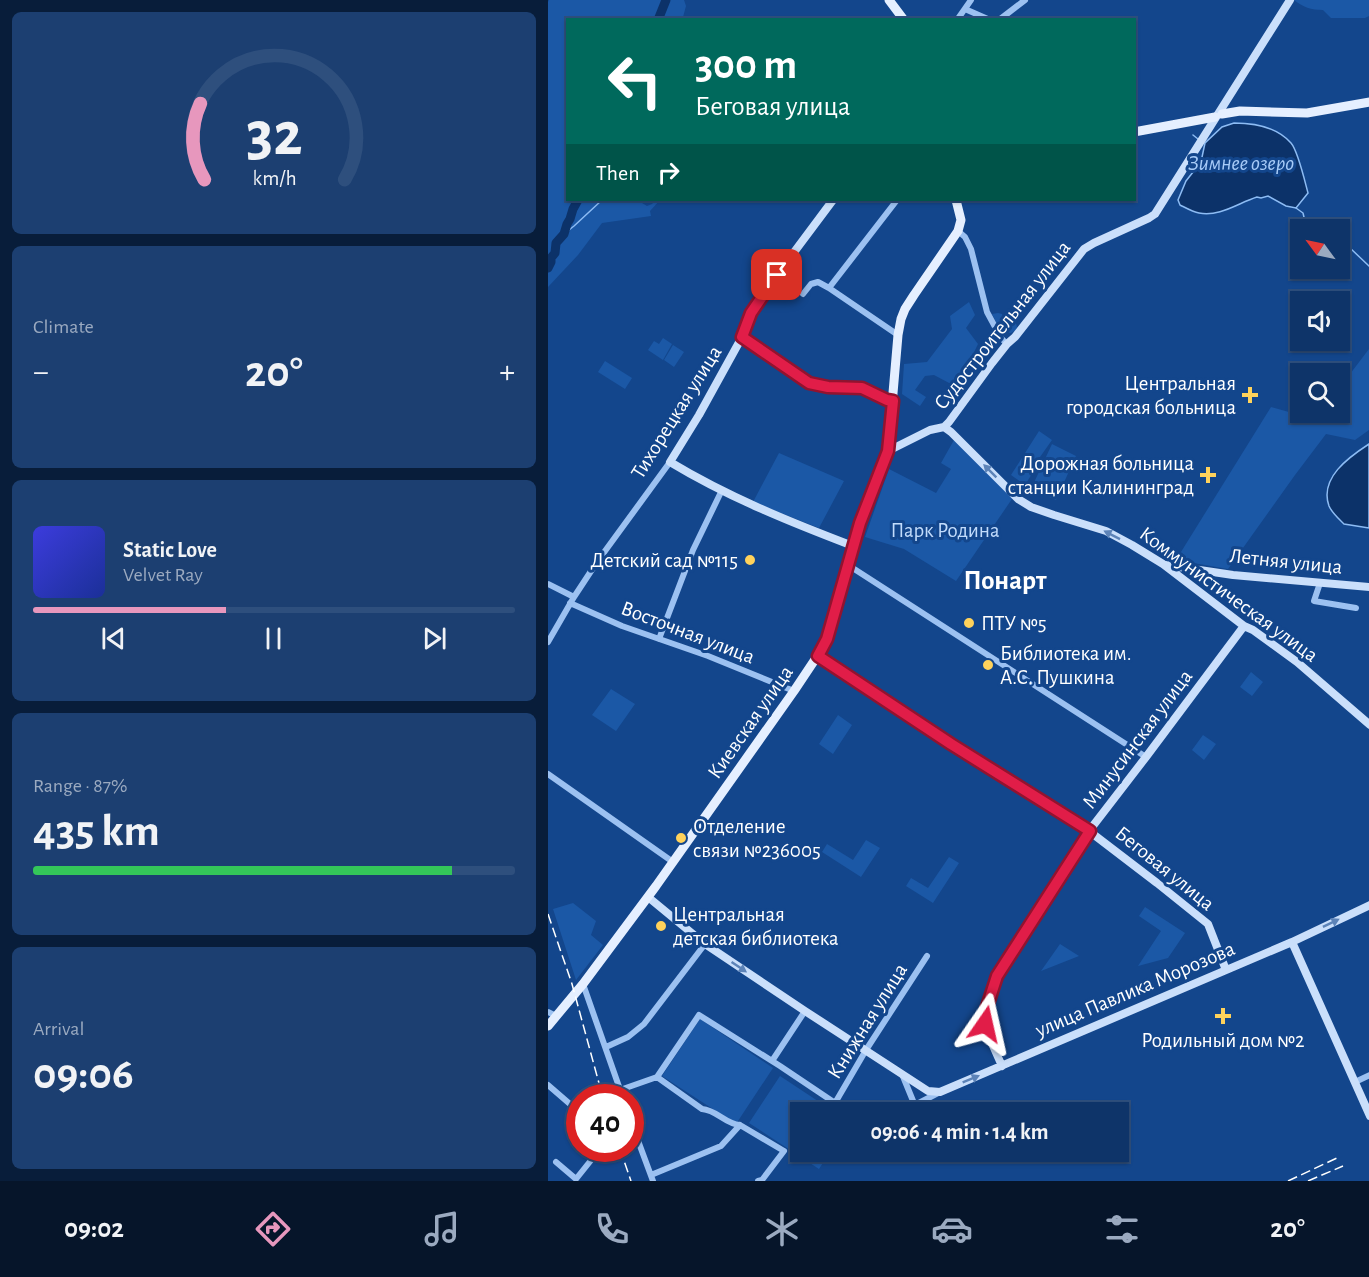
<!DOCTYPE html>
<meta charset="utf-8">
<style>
body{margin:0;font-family:"Alegreya Sans",sans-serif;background:#1c3f71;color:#f1f3f6;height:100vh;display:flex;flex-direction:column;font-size:22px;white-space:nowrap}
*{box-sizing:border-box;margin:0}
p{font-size:20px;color:#9baac0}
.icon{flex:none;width:33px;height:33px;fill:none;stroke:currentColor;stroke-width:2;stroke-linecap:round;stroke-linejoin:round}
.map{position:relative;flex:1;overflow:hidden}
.side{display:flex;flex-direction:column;gap:12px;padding:12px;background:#081d3a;width:548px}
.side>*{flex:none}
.hud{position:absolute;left:18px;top:18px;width:570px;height:183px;border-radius:0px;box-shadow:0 2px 4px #0004,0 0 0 2px #2e4f7d;background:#00695c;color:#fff;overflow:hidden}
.needle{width:39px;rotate:303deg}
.controls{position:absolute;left:742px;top:219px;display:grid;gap:12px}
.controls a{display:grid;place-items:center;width:60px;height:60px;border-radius:0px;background:#0e3469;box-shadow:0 2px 4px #0004,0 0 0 2px #2e4f7d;font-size:30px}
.speed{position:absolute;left:18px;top:1084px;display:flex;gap:12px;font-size:30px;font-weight:700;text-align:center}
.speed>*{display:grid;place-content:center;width:78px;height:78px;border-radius:50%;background:#0e3469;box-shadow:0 2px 4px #0004,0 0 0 2px #2e4f7d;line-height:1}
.speed .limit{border:9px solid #d22;background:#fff;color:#111}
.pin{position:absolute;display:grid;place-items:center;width:51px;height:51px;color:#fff;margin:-26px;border-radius:12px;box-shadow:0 3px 9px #0006}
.me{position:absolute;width:66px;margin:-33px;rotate:11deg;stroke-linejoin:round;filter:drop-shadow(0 0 4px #0008)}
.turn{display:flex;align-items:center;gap:21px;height:126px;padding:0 30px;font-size:27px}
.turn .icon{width:78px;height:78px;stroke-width:2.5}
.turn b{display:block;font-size:42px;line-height:51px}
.then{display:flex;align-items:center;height:57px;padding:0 30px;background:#0003;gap:12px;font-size:22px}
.big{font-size:45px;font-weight:700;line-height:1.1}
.side .widget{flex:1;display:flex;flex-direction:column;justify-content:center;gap:9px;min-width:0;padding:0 21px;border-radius:9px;background:#1c3f71}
.side .dial{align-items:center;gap:0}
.dial svg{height:156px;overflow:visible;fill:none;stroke:#2e4f7d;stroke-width:7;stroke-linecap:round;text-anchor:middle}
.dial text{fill:#f1f3f6;stroke:none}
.song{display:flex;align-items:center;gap:18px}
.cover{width:72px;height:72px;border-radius:9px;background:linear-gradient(135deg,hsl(240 70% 55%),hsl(230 70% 35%))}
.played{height:6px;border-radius:3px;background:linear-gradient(90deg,#e797bd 40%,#2e4f7d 40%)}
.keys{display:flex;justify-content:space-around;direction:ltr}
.heat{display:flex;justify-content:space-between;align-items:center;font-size:33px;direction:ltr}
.charge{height:9px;border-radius:4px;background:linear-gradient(90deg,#34c759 87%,#2e4f7d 0)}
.trip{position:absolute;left:242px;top:1102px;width:339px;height:60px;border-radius:0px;background:#0e3469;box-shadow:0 2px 4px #0004,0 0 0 2px #2e4f7d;font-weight:700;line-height:60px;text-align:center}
.tabs{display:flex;height:96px;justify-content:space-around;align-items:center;background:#06152a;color:#9baac0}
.tabs .icon{width:42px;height:42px}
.tabs .current{color:#e797bd}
.tabs b{font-size:27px;color:#f1f3f6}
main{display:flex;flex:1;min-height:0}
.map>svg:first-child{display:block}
.green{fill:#1b58a6}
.water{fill:#0c3269;stroke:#8dbcf4;stroke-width:1.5}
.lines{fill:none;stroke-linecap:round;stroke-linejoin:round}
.stream{stroke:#8dbcf4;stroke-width:1.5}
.river{stroke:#0c3269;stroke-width:9}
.street{stroke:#9cc1f1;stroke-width:6}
.secondary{stroke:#cadffb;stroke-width:8}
.primary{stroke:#e5efff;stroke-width:9}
.rail{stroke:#fff;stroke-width:1.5;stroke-dasharray:10 4.5;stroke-linecap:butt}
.oneway{fill:#5c83b8}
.route-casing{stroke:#92132f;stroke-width:15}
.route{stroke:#e11d48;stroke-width:10}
.poi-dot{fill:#ffd25b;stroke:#13468c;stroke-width:2}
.labels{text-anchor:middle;stroke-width:6;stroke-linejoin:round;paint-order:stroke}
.street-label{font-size:21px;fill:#fff;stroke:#13468c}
.poi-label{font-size:21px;fill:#fff;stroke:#13468c;text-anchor:start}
.park-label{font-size:21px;fill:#c2dcfc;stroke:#13468c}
.water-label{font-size:22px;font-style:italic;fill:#a7cbf8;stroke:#13468c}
.district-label{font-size:27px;font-weight:bold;fill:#fff;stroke:#13468c}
</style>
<main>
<section class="side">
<div class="widget dial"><svg viewBox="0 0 100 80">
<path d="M14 69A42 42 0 1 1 86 69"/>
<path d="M14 69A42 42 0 0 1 12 30" stroke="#e797bd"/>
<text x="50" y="56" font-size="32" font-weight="700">32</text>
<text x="50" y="72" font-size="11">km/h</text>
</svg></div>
<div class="widget"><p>Climate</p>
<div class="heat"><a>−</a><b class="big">20°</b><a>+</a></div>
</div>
<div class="widget">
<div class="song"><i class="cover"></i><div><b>Static Love</b><p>Velvet Ray</p></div></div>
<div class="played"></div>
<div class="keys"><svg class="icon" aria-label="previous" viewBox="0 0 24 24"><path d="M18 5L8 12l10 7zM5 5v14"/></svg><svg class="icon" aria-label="pause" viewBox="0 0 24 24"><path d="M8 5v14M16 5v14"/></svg><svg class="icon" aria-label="next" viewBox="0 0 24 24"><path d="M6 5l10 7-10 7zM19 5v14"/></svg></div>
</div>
<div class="widget"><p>Range · 87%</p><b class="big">435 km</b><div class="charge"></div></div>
<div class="widget"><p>Arrival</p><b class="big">09:06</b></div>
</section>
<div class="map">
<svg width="822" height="1181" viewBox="0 0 822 1181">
<rect width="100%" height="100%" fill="#13468c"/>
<!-- green -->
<path class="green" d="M 1,0 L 136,0 L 138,6 L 135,17 L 141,19 L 20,20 L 20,200 L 89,200 L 99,206 L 104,204 L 108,200 L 112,200 L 102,211 L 103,216 L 54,223 L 30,255 L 0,287 L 0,2 Z
M 746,0 L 821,0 L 821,16 L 817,18 L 783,18 L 775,10 C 763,10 755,7 746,0 Z
M 421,302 L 427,315 L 418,328 L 430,344 L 414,377 L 403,384 L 386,375 L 377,376 L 367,390 L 378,397 L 372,406 L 354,394 L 356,364 L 379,362 L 404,329 L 402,316 Z
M 450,313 L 454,314 L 456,319 L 461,317 L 467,320 L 469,327 L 468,330 L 463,333 L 453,332 L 444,314 Z
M 115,338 L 124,344 L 115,360 L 100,350 L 106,341 L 111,344 Z
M 125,345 L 136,352 L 126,367 L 116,360 Z
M 821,349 L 821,430 L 807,440 L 778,434 L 747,475 L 680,569 L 628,560 L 723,407 L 748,414 L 753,409 L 753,412 L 792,412 L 792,374 L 784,373 L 788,368 L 802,374 Z
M 57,361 L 84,378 L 77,389 L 50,372 Z
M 491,431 L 504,440 L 485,467 L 487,469 L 477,485 L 463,475 Z
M 406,440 L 466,496 L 408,581 L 356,549 L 317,537 L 341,469 L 388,493 L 403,469 L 393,463 Z
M 504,444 L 528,456 L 508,500 L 483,489 Z
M 231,453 L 296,481 L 271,528 L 205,502 Z
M 703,672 L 715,682 L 704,696 L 692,687 Z
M 63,689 L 87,704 L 68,731 L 44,715 Z
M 290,715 L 304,725 L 285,754 L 271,744 Z
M 655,735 L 668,744 L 656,760 L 644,750 Z
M 318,840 L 332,848 L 313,877 L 274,852 L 279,844 L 305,860 Z
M 401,857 L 411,863 L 385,903 L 358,886 L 363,878 L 380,888 Z
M 25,903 L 48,921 L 43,935 L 55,945 L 28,980 L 5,909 Z
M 597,907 L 637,933 L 620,958 L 590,966 L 613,931 L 591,916 Z
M 512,944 L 531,956 L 493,971 Z
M 152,1019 L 225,1068 L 188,1124 L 114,1076 Z
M 232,1076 L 288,1113 L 252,1113 L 252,1152 L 282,1152 L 271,1169 L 201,1123 Z"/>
<!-- water -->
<path class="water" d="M 686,123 C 705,123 729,127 743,143 C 750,151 757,182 760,193 L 748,208 L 738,206 L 720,196 L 713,198 L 709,197 C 690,203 672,217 651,213 C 645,212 638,208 632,205 L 630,200 L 638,181 L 653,162 L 657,143 L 674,127 Z
M 821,444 L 821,528 L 796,524 C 791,519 784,513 781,506 C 771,478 801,457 821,444 Z"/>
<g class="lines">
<!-- stream -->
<path class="stream" d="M 645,135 L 650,139
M 748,208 L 755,213 L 759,230
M 16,234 L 26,226 L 54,200
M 792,244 L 801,247 L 822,267"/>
<!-- river -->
<path class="river" d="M 110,20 L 118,0
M 0,268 L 3,262 L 3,258 L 7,253 L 8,243 L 16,234 L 19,224 L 22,219 L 25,209 L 30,200"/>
<!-- street -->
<path class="street" d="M 417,9 L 442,20
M 409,20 L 423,0
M 451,20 L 477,0
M 410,231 L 417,237 L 423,249 L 439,312 L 453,338 L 459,344
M 281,288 L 349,200
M 255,294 L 263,284 L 270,282 L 281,288 L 350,335
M 194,337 L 261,383 L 280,387 L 314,388 L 339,400 L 345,401
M 300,565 L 598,757
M 772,583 L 766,601 L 808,608
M 0,584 L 26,597
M 22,603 L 74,626 L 160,656 L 246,691
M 111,639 L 145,550 L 174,490
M 0,642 L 26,597 L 49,562 L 122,462
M 0,774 L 125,862
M 35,984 L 75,1098
M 0,1012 L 8,1016
M 58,1047 L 80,1037 L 96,1024 L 157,944
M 224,1061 L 257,1011
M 354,1074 L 370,1113
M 807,1082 L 822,1075
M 0,1085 L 30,1111 L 32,1115
M 72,1090 L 109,1077
M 287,1103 L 318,1050 L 379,956
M 367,1105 L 390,1093
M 82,1119 L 105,1181
M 8,1162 L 28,1179 L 48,1154 L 46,1149
M 103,1175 L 173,1146 L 192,1125
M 210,1181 L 214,1180 L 236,1151 L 192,1125 C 177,1124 169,1110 154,1109 L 109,1077 L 151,1015 L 232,1066 L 302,1113"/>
<!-- secondary -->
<path class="secondary" d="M 285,200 L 229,275 L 203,313 L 194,337 L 151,415 L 122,462 C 180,497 242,522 305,546
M 396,427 L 403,432 L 470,499 L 483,507 L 506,515 L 558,531 L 584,545 L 615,564 L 696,626 L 705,630 L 749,662 L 822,725
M 340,451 L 382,430 L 396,427 L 401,422 L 444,363 L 459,344 L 467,337 L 536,249 L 546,243 L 601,218 L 607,214 L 742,0
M 618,565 L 685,575 L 822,587
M 270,655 L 438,766 L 466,783 L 541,831 L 609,883 L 660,924 L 678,970
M 100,897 L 157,944 L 257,1011 L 380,1091 L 392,1092 L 744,942 L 822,905
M 744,942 L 822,1116
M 454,1066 L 438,1030 L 436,1022 L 437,1013 L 449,976 L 541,831 L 598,757 L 696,626"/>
<!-- primary -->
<path class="primary" d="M 341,0 L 356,20
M 674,114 L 692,111 L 759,113 L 822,102
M 586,132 L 667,117
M 0,1026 L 35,984 L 108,886 L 246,691 L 270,655 L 279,639 L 312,523 L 340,451 L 350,335 L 353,319 L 357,309 L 366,295 L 410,231 L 413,220 L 408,200"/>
<!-- rail -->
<path class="rail" d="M 0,914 L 24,984 L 55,1098
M 72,1149 L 83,1181
M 740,1181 L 791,1157
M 760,1181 L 795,1166"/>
</g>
<!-- one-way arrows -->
<defs><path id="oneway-solid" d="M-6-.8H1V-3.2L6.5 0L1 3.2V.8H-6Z" transform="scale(1.5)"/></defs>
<g class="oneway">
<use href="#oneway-solid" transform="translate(442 471) rotate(-135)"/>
<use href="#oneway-solid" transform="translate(564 535) rotate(-153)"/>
<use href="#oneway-solid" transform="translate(783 923) rotate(-26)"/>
<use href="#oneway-solid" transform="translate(191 967) rotate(34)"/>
<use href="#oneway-solid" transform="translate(423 1079) rotate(-22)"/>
</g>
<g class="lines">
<defs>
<path id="route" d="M 229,275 L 203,313 L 194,337 L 261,383 L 280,387 L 314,388 L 339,400 L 345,401 L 340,451 L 312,523 L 279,639 L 270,656 L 403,744 L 542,831 L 449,976 L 437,1013 L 437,1024"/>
</defs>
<!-- route casing -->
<use href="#route" class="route-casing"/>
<!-- route -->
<use href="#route" class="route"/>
</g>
<!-- markers -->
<g class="poi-dot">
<path d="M699 386h6v6h6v6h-6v6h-6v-6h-6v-6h6z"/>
<path d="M657 466h6v6h6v6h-6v6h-6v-6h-6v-6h6z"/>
<circle cx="202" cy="560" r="6"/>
<circle cx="421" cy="623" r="6"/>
<circle cx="440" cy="665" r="6"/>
<circle cx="133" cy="838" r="6"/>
<circle cx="113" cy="926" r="6"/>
<path d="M672 1007h6v6h6v6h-6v6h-6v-6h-6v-6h6z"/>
</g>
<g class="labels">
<!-- street labels -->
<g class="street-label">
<text transform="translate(454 325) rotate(-52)" y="7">Судостроительная улица</text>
<text transform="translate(128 412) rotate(-58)" y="7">Тихорецкая улица</text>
<text transform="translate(738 561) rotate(6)" y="7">Летняя улица</text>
<text transform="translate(681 594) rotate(36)" y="7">Коммунистическая улица</text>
<text transform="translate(140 632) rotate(21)" y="7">Восточная улица</text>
<text transform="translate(202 722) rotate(-55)" y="7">Киевская улица</text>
<text transform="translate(589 739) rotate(-53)" y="7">Минусинская улица</text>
<text transform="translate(617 868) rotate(39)" y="7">Беговая улица</text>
<text transform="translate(587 989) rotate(-23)" y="7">улица Павлика Морозова</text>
<text transform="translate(319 1021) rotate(-58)" y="7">Книжная улица</text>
</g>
<!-- poi labels -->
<g class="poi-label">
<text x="688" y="390" text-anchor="end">Центральная<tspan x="688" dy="24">городская больница</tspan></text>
<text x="646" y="470" text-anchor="end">Дорожная больница<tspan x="646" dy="24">станции Калининград</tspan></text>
<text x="190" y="567" text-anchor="end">Детский сад №115</text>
<text x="433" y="630">ПТУ №5</text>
<text x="452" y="660">Библиотека им.<tspan x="452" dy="24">А.С. Пушкина</tspan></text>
<text x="145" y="833">Отделение<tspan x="145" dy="24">связи №236005</tspan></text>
<text x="125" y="921">Центральная<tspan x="125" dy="24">детская библиотека</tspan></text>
<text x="675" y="1047" text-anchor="middle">Родильный дом №2</text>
</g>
<!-- park labels -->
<g class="park-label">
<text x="397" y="537">Парк Родина</text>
</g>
<!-- water labels -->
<g class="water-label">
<text x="693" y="170">Зимнее озеро</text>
</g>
<!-- district labels -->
<g class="district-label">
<text x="457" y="589">Понарт</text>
</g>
</g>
</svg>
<div class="controls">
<a><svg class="needle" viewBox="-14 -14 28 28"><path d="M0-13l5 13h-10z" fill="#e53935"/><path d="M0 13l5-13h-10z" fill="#9baac0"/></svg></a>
<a><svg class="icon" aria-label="sound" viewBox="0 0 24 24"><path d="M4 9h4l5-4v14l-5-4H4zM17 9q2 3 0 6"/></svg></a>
<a><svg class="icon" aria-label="search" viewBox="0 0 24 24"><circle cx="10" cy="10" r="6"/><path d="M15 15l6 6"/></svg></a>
</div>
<div class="speed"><div class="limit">40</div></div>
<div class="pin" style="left:229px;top:275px;background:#d93025"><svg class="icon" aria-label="arrive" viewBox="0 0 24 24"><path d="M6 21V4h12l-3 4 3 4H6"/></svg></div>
<svg class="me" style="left:437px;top:1024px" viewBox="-20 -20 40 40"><path d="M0-17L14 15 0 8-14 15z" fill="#e11d48" stroke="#fff" stroke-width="4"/></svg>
<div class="trip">09:06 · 4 min · 1.4 km</div>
<div class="hud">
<div class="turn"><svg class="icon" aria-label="left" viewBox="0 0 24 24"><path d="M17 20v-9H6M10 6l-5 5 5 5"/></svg><div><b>300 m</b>Беговая улица</div></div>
<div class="then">Then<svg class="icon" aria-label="right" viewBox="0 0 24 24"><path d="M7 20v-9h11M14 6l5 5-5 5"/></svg></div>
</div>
</div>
</main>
<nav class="tabs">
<b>09:02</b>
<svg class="icon current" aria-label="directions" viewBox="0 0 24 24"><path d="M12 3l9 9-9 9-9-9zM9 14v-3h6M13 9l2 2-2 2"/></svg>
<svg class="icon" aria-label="music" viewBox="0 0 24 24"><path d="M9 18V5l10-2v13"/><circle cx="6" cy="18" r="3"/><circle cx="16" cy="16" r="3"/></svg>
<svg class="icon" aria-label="phone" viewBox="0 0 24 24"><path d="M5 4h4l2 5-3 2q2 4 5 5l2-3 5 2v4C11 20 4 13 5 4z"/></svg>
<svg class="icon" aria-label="climate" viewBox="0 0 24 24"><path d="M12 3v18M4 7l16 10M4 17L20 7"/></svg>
<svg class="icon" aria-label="car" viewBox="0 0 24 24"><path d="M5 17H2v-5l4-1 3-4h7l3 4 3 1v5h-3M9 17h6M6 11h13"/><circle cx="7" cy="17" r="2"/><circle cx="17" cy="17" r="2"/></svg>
<svg class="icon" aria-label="filters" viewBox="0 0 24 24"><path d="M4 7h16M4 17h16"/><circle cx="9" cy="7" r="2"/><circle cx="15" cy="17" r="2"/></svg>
<b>20°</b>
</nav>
